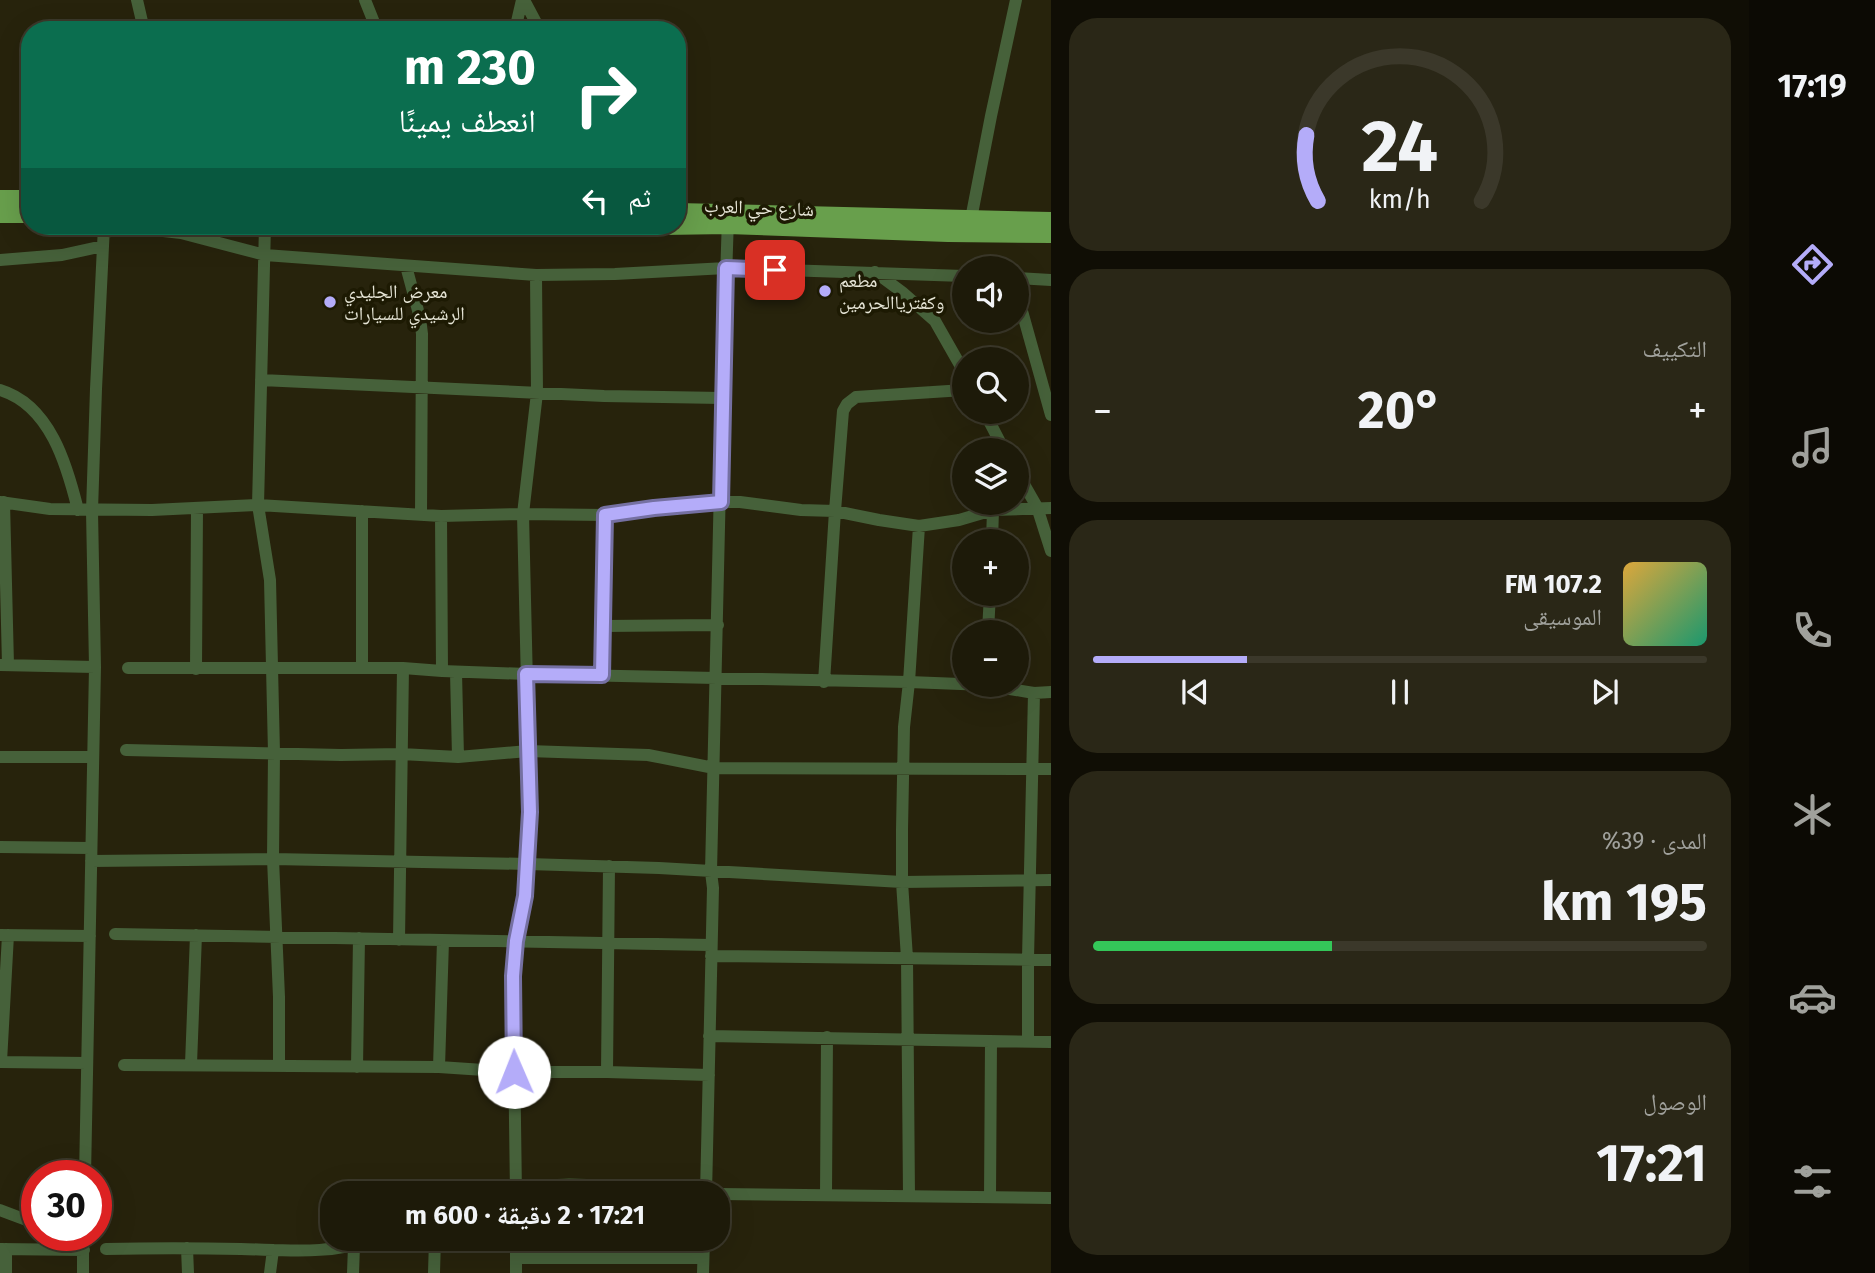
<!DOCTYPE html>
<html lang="ar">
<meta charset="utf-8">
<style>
body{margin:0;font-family:"Fira Sans","Noto Naskh Arabic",sans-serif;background:#2a2717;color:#f1f3f6;direction:rtl;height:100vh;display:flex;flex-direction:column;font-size:26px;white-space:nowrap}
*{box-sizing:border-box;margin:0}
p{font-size:23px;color:#a0a19c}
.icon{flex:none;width:38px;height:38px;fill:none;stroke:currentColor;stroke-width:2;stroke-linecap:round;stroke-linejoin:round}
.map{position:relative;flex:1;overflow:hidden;direction:ltr}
.sheet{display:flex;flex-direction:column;gap:18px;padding:18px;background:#100e05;width:698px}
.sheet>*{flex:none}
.top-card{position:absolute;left:21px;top:21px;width:665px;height:214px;border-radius:28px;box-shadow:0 7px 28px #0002,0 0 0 2px #3b382a;direction:rtl;background:#0b6e4f;color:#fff;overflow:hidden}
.controls{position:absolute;left:952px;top:256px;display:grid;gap:14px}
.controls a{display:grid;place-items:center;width:77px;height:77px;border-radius:50%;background:#1d1a09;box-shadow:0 7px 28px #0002,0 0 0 2px #3b382a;font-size:35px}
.speed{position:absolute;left:21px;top:1160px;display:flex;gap:14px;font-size:35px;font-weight:700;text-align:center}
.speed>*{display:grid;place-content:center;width:91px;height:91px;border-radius:50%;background:#1d1a09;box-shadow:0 7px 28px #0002,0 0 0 2px #3b382a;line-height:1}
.speed .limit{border:10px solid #d22;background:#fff;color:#111}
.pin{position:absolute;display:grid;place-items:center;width:60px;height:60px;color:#fff;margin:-30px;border-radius:14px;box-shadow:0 4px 10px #0006}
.me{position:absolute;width:77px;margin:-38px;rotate:359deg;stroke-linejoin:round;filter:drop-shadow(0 0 5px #0008)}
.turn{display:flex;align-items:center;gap:24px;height:147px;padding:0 35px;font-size:32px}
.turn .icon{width:91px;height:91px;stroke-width:2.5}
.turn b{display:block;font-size:49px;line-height:60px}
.then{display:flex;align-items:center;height:66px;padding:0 35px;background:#0003;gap:14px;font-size:26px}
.big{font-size:52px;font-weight:700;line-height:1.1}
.sheet .card{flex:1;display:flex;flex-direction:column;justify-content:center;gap:10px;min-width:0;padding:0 24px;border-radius:28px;background:#2a2717}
.sheet .dial{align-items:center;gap:0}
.dial svg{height:182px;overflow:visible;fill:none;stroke:#3b382a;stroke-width:7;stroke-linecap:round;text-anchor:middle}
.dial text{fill:#f1f3f6;stroke:none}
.song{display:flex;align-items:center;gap:21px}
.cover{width:84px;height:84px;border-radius:10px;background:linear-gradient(135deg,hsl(40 70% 55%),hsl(160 70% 35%))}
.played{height:7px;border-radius:4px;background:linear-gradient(90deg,#b4acf9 25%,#3b382a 25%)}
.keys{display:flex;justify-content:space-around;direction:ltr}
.heat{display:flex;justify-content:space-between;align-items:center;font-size:38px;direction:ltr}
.charge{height:10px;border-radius:5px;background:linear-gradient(90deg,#34c759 39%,#3b382a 0)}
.trip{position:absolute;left:320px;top:1181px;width:410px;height:70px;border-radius:28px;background:#1d1a09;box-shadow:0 7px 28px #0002,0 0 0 2px #3b382a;font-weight:700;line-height:70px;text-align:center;direction:rtl}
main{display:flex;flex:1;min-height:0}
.menu{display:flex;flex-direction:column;width:126px;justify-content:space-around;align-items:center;background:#0c0a04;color:#a0a19c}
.menu .icon{width:49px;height:49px}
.menu .selected{color:#b4acf9}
.menu b{font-size:32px;color:#f1f3f6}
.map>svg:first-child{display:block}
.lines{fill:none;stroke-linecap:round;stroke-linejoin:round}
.minor{stroke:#46613a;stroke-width:12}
.primary{stroke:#689f4c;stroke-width:18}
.route-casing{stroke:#7570a2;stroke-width:18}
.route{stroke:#b4acf9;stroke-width:12}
.poi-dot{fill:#b4acf9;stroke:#1d1a03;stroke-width:2.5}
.labels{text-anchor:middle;stroke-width:7;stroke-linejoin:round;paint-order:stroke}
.street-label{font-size:19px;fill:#e6e5d6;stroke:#1d1a03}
.poi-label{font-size:19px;fill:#e6e5d6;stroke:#1d1a03;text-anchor:start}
</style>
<main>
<nav class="menu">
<b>17:19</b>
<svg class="icon selected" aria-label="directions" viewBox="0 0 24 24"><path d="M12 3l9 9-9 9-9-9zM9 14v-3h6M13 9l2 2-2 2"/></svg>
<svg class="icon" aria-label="music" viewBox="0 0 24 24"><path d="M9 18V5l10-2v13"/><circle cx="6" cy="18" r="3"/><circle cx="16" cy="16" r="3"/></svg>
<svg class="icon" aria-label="phone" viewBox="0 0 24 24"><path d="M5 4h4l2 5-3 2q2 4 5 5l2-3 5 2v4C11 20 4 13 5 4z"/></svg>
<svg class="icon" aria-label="climate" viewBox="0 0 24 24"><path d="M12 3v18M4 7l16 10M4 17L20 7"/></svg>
<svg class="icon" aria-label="car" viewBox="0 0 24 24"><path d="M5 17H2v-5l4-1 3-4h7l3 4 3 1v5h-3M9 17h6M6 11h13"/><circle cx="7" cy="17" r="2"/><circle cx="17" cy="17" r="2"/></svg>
<svg class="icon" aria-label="filters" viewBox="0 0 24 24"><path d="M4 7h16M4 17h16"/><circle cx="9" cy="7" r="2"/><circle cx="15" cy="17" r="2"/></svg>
</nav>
<section class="sheet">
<div class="card dial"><svg viewBox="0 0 100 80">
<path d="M14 69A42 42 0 1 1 86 69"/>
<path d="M14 69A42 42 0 0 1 9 40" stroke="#b4acf9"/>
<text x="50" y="56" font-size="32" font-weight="700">24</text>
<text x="50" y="72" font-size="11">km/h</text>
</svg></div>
<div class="card"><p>التكييف</p>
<div class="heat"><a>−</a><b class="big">20°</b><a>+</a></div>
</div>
<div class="card">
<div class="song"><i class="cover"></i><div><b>107.2 FM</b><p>الموسيقى</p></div></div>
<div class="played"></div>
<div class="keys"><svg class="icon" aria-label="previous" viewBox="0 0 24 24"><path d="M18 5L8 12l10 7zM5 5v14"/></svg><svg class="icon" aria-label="pause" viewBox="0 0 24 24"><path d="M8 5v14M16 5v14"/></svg><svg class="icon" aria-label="next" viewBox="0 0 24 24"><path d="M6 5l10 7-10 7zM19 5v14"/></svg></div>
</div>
<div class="card"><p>المدى · 39%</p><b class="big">195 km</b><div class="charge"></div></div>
<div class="card"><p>الوصول</p><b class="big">17:21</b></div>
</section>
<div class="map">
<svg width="1051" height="1273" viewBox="0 0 1051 1273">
<rect width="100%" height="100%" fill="#27230c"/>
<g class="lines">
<!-- minor -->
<path class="minor" d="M 137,0 L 144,30
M 365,0 L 377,30
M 524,0 L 540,30
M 489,30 L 516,27
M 515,30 L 522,0
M 971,219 L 991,116 L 1016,0
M 265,226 L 258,505 L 270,580 L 274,753 L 273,859 L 279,997 L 279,1066
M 104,232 L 123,229 L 146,229 L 181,233 L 265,255 L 536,275 L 615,274 L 726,268 L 964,276
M 0,260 L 62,255 L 103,246
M 406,266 L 420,318 L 422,334 L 421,515
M 875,272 L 902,292 L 935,321 L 964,372
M 1017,278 L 1051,280
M 1017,293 L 1051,415
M 261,380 L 604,396 L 722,398
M 0,390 C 50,405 67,465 78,510
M 984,411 L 1004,450
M 1017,472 L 1037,507 L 1051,551
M 0,502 L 50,509 L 152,510 L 258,505 L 441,516 L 523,514 L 605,515 L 654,508 L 721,502 L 740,502 L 801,510 L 835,511 L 879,520 L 919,526 L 959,520 L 993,510 L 1051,508
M 4,502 L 8,665
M 362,511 L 362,668
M 441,516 L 442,671
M 992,541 L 993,510
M 603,626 L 718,625
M 988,632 L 990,593
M 0,665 L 95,667
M 128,668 L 403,668 L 442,671 L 526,674 L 909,682 L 986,685 L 1034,693 L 1051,692
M 196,669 L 197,509
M 456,672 L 458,757
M 602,675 L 605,515
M 824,682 L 835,511 L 843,411 L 847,404 L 856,397 L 964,390
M 126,750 L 341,755 L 401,754 L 458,757 L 528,751 L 648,755 L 714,768 L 1051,769
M 0,757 L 93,757
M 0,847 L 91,848
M 91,861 L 273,859 L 528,864 L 659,868 L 902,882 L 1051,880
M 115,934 L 711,945
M 0,935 L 90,936
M 399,940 L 403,668
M 711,956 L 1051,960
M 709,1036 L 1051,1042
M 1028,1041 L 1028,959 L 1034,693
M 0,1062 L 87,1063
M 1,1062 L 8,935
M 191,1064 L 196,935
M 124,1065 L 439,1067 L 514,1072 L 607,1072 L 709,1075
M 357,1067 L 359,938
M 439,1067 L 443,941
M 607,1072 L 609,866
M 85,1176 L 95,667 L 92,511 L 96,389 L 104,226
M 498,1194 C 536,1183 593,1180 631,1194
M 516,1194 L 513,976 L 516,941 L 525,896 L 528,864 L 530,812 L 523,514 L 537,393 L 536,275
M 706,1194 L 713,888 L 711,872 L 722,398 L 728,218
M 718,1194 L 1051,1198
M 826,1194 L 827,1037
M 909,1196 L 907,958 L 902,882 L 902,830 L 904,727 L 909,682 L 919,526
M 990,1197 L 991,1041
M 0,1210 L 37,1224
M 187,1248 L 188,1273
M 0,1249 L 84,1250
M 106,1249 C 151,1248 196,1248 241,1249 C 288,1250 330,1255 375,1239
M 516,1258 L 703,1258
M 6,1273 L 6,1249
M 83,1273 L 83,1236
M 270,1273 L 273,1250
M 353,1273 L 354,1246
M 434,1273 L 435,1239
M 516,1273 L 516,1239
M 703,1273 L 704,1239"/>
<!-- primary -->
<path class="primary" d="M 0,199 L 30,199
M 677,212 L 1051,221
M 0,214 L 30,214
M 467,226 L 599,227 L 728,225 L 948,233 L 1051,234"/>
</g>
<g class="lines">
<defs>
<path id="route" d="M 514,1072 L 513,976 L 516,941 L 525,896 L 530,812 L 526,674 L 602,675 L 605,515 L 654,508 L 721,502 L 726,268 L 775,270"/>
</defs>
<!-- route casing -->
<use href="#route" class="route-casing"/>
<!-- route -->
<use href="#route" class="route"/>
</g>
<!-- markers -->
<g class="poi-dot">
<circle cx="825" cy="291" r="7"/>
<circle cx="330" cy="302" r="7"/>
</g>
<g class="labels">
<!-- street labels -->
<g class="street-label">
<text transform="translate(759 207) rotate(2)" y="7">شارع حي العرب</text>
</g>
<!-- poi labels -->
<g class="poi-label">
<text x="839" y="287">مطعم<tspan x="839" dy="22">وكفترياالحرمين</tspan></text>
<text x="344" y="298">معرض الجليدي<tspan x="344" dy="22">الرشيدي للسيارات</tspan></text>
</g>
</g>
</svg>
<div class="controls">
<a><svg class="icon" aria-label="sound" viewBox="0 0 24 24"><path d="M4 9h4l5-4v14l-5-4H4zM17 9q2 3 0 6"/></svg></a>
<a><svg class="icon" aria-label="search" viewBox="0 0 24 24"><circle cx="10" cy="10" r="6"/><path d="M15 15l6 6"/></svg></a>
<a><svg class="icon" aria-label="layers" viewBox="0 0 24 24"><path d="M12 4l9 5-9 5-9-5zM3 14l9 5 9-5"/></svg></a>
<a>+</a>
<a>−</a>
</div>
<div class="speed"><div class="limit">30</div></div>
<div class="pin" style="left:775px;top:270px;background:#d93025"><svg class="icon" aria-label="arrive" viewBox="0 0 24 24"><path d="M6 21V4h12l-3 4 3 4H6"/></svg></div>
<svg class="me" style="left:514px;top:1072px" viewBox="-20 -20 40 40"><circle r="19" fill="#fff"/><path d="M0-13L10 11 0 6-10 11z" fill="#b4acf9"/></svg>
<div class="trip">17:21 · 2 دقيقة · 600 m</div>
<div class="top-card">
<div class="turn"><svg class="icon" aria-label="right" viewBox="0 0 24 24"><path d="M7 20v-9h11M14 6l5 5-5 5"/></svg><div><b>230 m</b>انعطف يمينًا</div></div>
<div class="then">ثم<svg class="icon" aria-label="left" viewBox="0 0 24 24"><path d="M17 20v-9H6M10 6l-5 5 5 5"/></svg></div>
</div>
</div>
</main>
